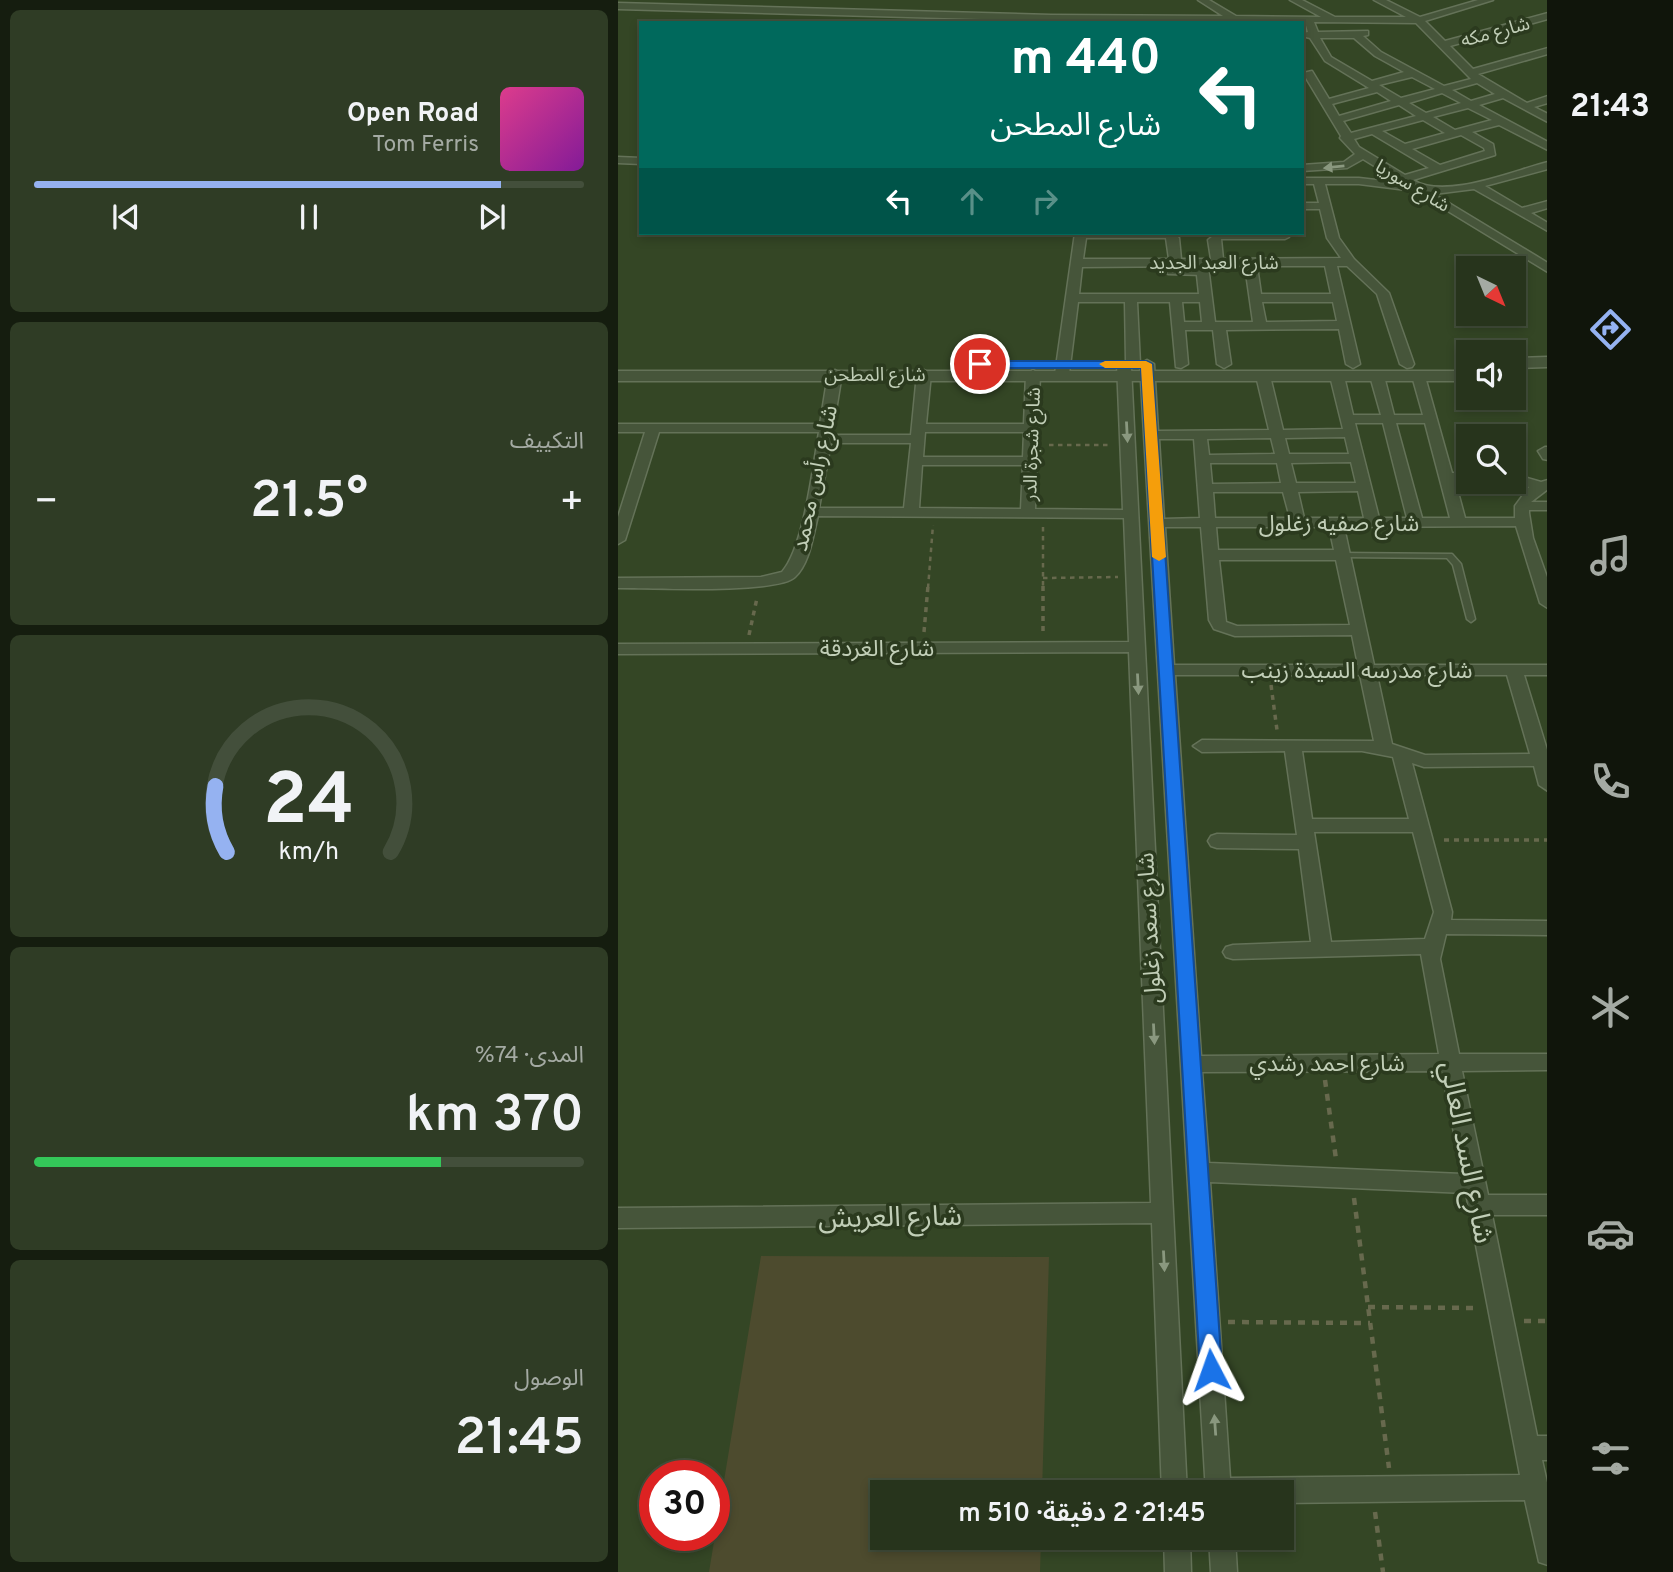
<!DOCTYPE html>
<html lang="ar">
<meta charset="utf-8">
<style>
body{margin:0;font-family:Overpass,"Noto Sans Arabic",sans-serif;background:#2f3c25;color:#f1f3f6;direction:rtl;height:100vh;display:flex;flex-direction:column;font-size:26px;white-space:nowrap}
*{box-sizing:border-box;margin:0}
p{font-size:23px;color:#a4aaa3}
.icon{flex:none;width:38px;height:38px;fill:none;stroke:currentColor;stroke-width:2;stroke-linecap:round;stroke-linejoin:round}
.map{position:relative;flex:1;overflow:hidden;direction:ltr}
.side{display:flex;flex-direction:column;gap:10px;padding:10px;background:#151d0f;width:618px}
.side>*{flex:none}
.banner{position:absolute;left:21px;top:21px;width:665px;height:214px;border-radius:0px;box-shadow:0 4px 10px #0003,0 0 0 2px #434f3b;direction:rtl;background:#00695c;color:#fff;overflow:hidden}
.needle{width:46px;rotate:137deg}
.fabs{position:absolute;left:838px;top:256px;display:grid;gap:14px}
.fabs a{display:grid;place-items:center;width:70px;height:70px;border-radius:0px;background:#27341c;box-shadow:0 4px 10px #0003,0 0 0 2px #434f3b;font-size:35px}
.speed{position:absolute;left:21px;top:1460px;display:flex;gap:14px;font-size:35px;font-weight:700;text-align:center}
.speed>*{display:grid;place-content:center;width:91px;height:91px;border-radius:50%;background:#27341c;box-shadow:0 4px 10px #0003,0 0 0 2px #434f3b;line-height:1}
.speed .limit{border:10px solid #d22;background:#fff;color:#111}
.pin{position:absolute;display:grid;place-items:center;width:60px;height:60px;color:#fff;margin:-30px;border:4px solid #fff;border-radius:50%;box-shadow:0 2px 7px #0007}
.me{position:absolute;width:77px;margin:-38px;rotate:356deg;stroke-linejoin:round;filter:drop-shadow(0 0 5px #0008)}
.turn{display:flex;align-items:center;gap:24px;height:147px;padding:0 28px;font-size:32px}
.turn .icon{width:91px;height:91px;stroke-width:2.5}
.turn b{display:block;font-size:49px;line-height:60px}
.lanes{display:flex;align-items:center;height:66px;padding:0 28px;background:#0003;justify-content:center;gap:35px;direction:ltr}
.lanes .off{opacity:.35}
.big{font-size:52px;font-weight:600;line-height:1.1}
.side .card{flex:1;display:flex;flex-direction:column;justify-content:center;gap:10px;min-width:0;padding:0 24px;border-radius:10px;background:#2f3c25}
.side .dial{align-items:center;gap:0}
.dial svg{height:182px;overflow:visible;fill:none;stroke:#434f3b;stroke-width:7;stroke-linecap:round;text-anchor:middle}
.dial text{fill:#f1f3f6;stroke:none}
.song{display:flex;align-items:center;gap:21px}
.cover{width:84px;height:84px;border-radius:10px;background:linear-gradient(135deg,hsl(330 70% 55%),hsl(290 70% 35%))}
.played{height:7px;border-radius:4px;background:linear-gradient(90deg,#95b2f1 85%,#434f3b 85%)}
.keys{display:flex;justify-content:space-around;direction:ltr}
.heat{display:flex;justify-content:space-between;align-items:center;font-size:38px;direction:ltr}
.charge{height:10px;border-radius:5px;background:linear-gradient(90deg,#34c759 74%,#434f3b 0)}
.trip{position:absolute;left:252px;top:1480px;width:424px;height:70px;border-radius:0px;background:#27341c;box-shadow:0 4px 10px #0003,0 0 0 2px #434f3b;font-weight:600;line-height:70px;text-align:center;direction:rtl}
main{display:flex;flex:1;min-height:0}
.menu{display:flex;flex-direction:column;width:126px;justify-content:space-around;align-items:center;background:#10150b;color:#a4aaa3}
.menu .icon{width:49px;height:49px}
.menu .current{color:#95b2f1}
.menu b{font-size:32px;color:#f1f3f6}
.map>svg:first-child{display:block}
.green{fill:#4d4b2e}
.lines{fill:none;stroke-linecap:round;stroke-linejoin:round}
.service-casing{stroke:#647258;stroke-width:3}
.minor-casing{stroke:#647258;stroke-width:3}
.tertiary-casing{stroke:#647258;stroke-width:3}
.path-far2{stroke:#67694d;stroke-width:2.5;stroke-dasharray:4.5 4.5;stroke-linecap:butt}
.path-far1{stroke:#67694d;stroke-width:3.5;stroke-dasharray:5 5;stroke-linecap:butt}
.path{stroke:#67694d;stroke-width:4.5;stroke-dasharray:7 7;stroke-linecap:butt}
.service{fill:#46553a;fill-rule:evenodd}
.minor{fill:#46553a;fill-rule:evenodd}
.tertiary{fill:#46553a;fill-rule:evenodd}
.oneway{fill:#8a987f}
.route{fill:#1a73e8;stroke:#114b97;stroke-width:2}
.slow{fill:#f59e0b}
.labels{text-anchor:middle;stroke-width:7;stroke-linejoin:round;paint-order:stroke}
.far-street-label{font-size:19px;fill:#c1ceb7;stroke:#2b3a1e}
.street-label{font-size:23px;fill:#c1ceb7;stroke:#2b3a1e}
.near-street-label{font-size:28px;fill:#c1ceb7;stroke:#2b3a1e}
</style>
<main>
<nav class="menu">
<b>21:43</b>
<svg class="icon current" aria-label="directions" viewBox="0 0 24 24"><path d="M12 3l9 9-9 9-9-9zM9 14v-3h6M13 9l2 2-2 2"/></svg>
<svg class="icon" aria-label="music" viewBox="0 0 24 24"><path d="M9 18V5l10-2v13"/><circle cx="6" cy="18" r="3"/><circle cx="16" cy="16" r="3"/></svg>
<svg class="icon" aria-label="phone" viewBox="0 0 24 24"><path d="M5 4h4l2 5-3 2q2 4 5 5l2-3 5 2v4C11 20 4 13 5 4z"/></svg>
<svg class="icon" aria-label="climate" viewBox="0 0 24 24"><path d="M12 3v18M4 7l16 10M4 17L20 7"/></svg>
<svg class="icon" aria-label="car" viewBox="0 0 24 24"><path d="M5 17H2v-5l4-1 3-4h7l3 4 3 1v5h-3M9 17h6M6 11h13"/><circle cx="7" cy="17" r="2"/><circle cx="17" cy="17" r="2"/></svg>
<svg class="icon" aria-label="filters" viewBox="0 0 24 24"><path d="M4 7h16M4 17h16"/><circle cx="9" cy="7" r="2"/><circle cx="15" cy="17" r="2"/></svg>
</nav>
<div class="map">
<svg width="930" height="1572" viewBox="0 0 930 1572">
<rect width="100%" height="100%" fill="#344625"/>
<!-- green -->
<path class="green" d="M 143,1256 L 431,1257 L 424,1493 L 264,1493 L 264,1538 L 423,1538 L 422,1572 L 91,1572 Z"/>
<g class="lines">
<defs>
<path id="service" d="M 552,271 L 585,271 L 588,273 L 585,275 L 550,274 L 549,273 Z
M 722,553 L 834,554 L 843,564 L 857,619 L 853,622 L 849,619 L 835,565 L 829,558 L 725,557 L 722,557 L 721,555 Z"/>
<path id="minor" d="M 580,0 L 591,0 L 618,16 L 703,17 L 672,0 L 684,0 L 717,17 L 788,17 L 756,0 L 768,0 L 802,17 L 860,0 L 875,0 L 807,21 L 827,41 L 930,13 L 930,19 L 832,46 L 855,69 L 930,48 L 930,54 L 860,74 L 909,103 L 930,96 L 930,103 L 916,107 L 930,114 L 930,122 L 885,98 L 861,105 L 930,142 L 930,150 L 881,125 L 854,132 L 875,144 L 877,155 L 795,180 C 827,200 894,171 930,162 L 930,169 L 867,186 L 904,208 L 930,201 L 930,208 L 913,213 L 930,223 L 930,231 L 856,189 L 816,194 L 930,263 L 930,272 L 797,191 L 741,184 L 707,184 L 721,238 L 736,259 L 771,293 L 796,364 L 794,367 L 789,368 L 782,364 L 759,294 L 729,266 L 719,266 L 742,364 L 735,368 L 728,364 L 721,329 L 608,330 L 613,364 L 606,368 L 599,364 L 595,330 L 567,330 L 570,364 L 563,368 L 558,367 L 552,302 L 519,302 L 522,364 L 513,367 L 569,1493 L 544,1493 L 534,1223 L 0,1228 L 0,1208 L 533,1203 L 511,652 L 0,654 L 0,644 L 511,642 L 506,518 L 200,516 C 195,535 192,563 177,577 C 160,594 30,588 0,588 L 0,578 L 143,577 L 164,572 C 186,547 195,466 201,432 L 41,432 L 7,540 L 0,544 L 0,517 L 27,432 L 0,432 L 0,424 L 202,424 L 210,374 L 217,370 L 224,374 L 214,435 L 293,435 L 299,374 L 306,370 L 313,374 L 308,424 L 406,424 L 408,374 L 415,370 L 422,374 L 417,509 L 505,510 L 499,364 L 508,361 L 507,302 L 460,302 L 451,374 L 444,378 L 437,374 L 457,233 L 555,233 L 561,238 L 563,259 L 593,259 L 590,240 L 599,233 L 671,233 L 671,237 L 667,239 L 603,239 L 605,259 L 723,258 L 709,238 L 702,209 L 684,209 L 684,203 L 701,203 L 696,184 L 684,184 L 684,178 L 741,178 L 784,183 L 745,159 L 729,168 L 684,171 L 684,165 L 726,162 L 737,154 L 722,138 L 723,136 L 685,73 L 694,71 L 711,99 L 751,88 L 707,61 L 692,38 L 684,36 L 685,33 L 690,32 L 687,22 L 433,21 L 0,9 L 0,3 L 433,15 L 605,16 ZM 696,22 L 798,23 L 853,79 L 826,86 L 763,52 L 745,36 L 750,35 L 750,31 L 700,32 ZM 702,38 L 736,38 L 757,56 L 786,72 L 754,81 L 713,57 ZM 794,77 L 817,89 L 783,98 L 761,85 ZM 859,83 L 877,94 L 853,101 L 834,90 ZM 759,92 L 773,101 L 721,116 L 714,104 ZM 824,93 L 843,103 L 808,113 L 791,103 ZM 781,105 L 798,116 L 733,133 L 725,121 ZM 850,108 L 874,120 L 837,130 L 815,117 ZM 805,120 L 827,133 L 787,144 L 764,131 ZM 754,134 L 811,168 L 787,175 L 741,147 L 736,139 ZM 843,135 L 866,148 L 867,151 L 822,165 L 794,149 ZM 468,238 L 548,238 L 551,259 L 465,259 ZM 578,266 L 581,294 L 461,294 L 464,267 ZM 590,266 L 627,266 L 635,322 L 597,322 ZM 639,266 L 707,266 L 713,294 L 643,294 ZM 564,302 L 582,302 L 584,322 L 566,322 ZM 644,302 L 715,302 L 719,321 L 648,322 ZM 307,432 L 406,432 L 405,457 L 305,457 ZM 213,443 L 293,443 L 286,508 L 201,508 ZM 304,465 L 405,465 L 403,509 L 301,508 Z
M 0,157 L 23,158 L 23,164 L 0,163 Z
M 529,360 L 536,364 L 540,431 L 651,430 L 638,376 L 645,372 L 652,376 L 665,430 L 725,429 L 712,376 L 719,372 L 726,376 L 735,415 L 763,415 L 752,376 L 759,372 L 766,376 L 776,415 L 805,415 L 794,376 L 796,373 L 806,373 L 834,473 L 850,473 L 850,481 L 837,481 L 847,518 L 897,518 L 897,506 L 911,487 L 892,481 L 896,481 L 896,474 L 923,482 L 930,480 L 930,489 L 913,502 L 930,502 L 930,510 L 911,510 L 911,513 L 915,538 L 930,580 L 930,608 L 922,603 L 898,526 L 726,527 L 756,665 L 930,665 L 930,675 L 906,675 L 930,753 L 930,791 L 921,785 L 916,766 L 806,767 L 794,763 L 834,912 L 833,920 L 930,921 L 930,935 L 828,934 L 822,959 L 841,1054 L 930,1054 L 930,1070 L 844,1071 L 870,1195 L 930,1195 L 930,1215 L 874,1215 L 919,1436 L 930,1436 L 930,1460 L 924,1460 L 930,1487 L 930,1565 L 921,1562 L 907,1500 L 663,1503 L 663,1493 L 588,1493 L 526,435 L 522,364 ZM 737,423 L 765,423 L 789,518 L 761,518 ZM 778,423 L 807,423 L 832,518 L 804,518 ZM 727,437 L 731,454 L 671,454 L 667,438 ZM 653,438 L 657,454 L 591,455 L 589,439 ZM 541,439 L 576,439 L 582,518 L 546,519 ZM 733,462 L 738,483 L 678,483 L 673,463 ZM 592,463 L 659,463 L 663,483 L 594,484 ZM 740,491 L 746,518 L 686,518 L 680,492 ZM 595,492 L 665,492 L 672,518 L 597,518 ZM 547,527 L 583,527 L 591,620 L 596,629 L 617,636 L 734,635 L 740,665 L 556,665 ZM 598,527 L 711,527 L 716,550 L 600,550 ZM 601,560 L 718,560 L 732,625 L 619,626 L 608,622 ZM 557,675 L 742,675 L 756,741 L 584,740 L 575,746 L 584,752 L 667,751 L 679,835 L 599,834 L 593,836 L 590,841 L 593,846 L 599,848 L 681,849 L 693,942 L 615,945 L 608,947 L 605,952 L 608,957 L 615,959 L 803,954 L 821,1054 L 583,1056 ZM 759,675 L 889,675 L 912,754 L 807,755 L 774,744 ZM 684,751 L 744,751 L 775,757 L 791,819 L 694,819 ZM 696,832 L 795,832 L 816,912 L 807,939 L 713,942 ZM 824,1071 L 844,1174 L 591,1163 L 584,1072 ZM 592,1182 L 848,1193 L 902,1475 L 612,1478 Z
M 927,447 L 930,447 L 930,460 L 925,459 L 920,451 Z
M 546,1538 L 572,1538 L 573,1572 L 547,1572 Z
M 591,1538 L 617,1538 L 619,1572 L 593,1572 Z"/>
<path id="tertiary" d="M 930,357 L 930,367 L 896,368 L 896,358 Z
M 0,371 L 850,371 L 850,381 L 0,381 Z"/>
</defs>
<!-- service casing -->
<use href="#service" class="service-casing"/>
<!-- minor casing -->
<use href="#minor" class="minor-casing"/>
<!-- tertiary casing -->
<use href="#tertiary" class="tertiary-casing"/>
<!-- path-far2 -->
<path class="path-far2" d="M 431,445 L 493,445
M 839,451 L 850,451
M 896,451 L 910,451
M 425,527 L 425,588
M 425,578 L 500,577
M 310,588 L 315,525"/>
<!-- path-far1 -->
<path class="path-far1" d="M 425,586 L 425,631
M 306,632 L 310,586
M 131,635 L 139,598
M 653,685 L 659,730
M 826,840 L 930,840"/>
<!-- path -->
<path class="path" d="M 707,1080 L 718,1159
M 736,1198 L 771,1468
M 750,1307 L 860,1308
M 906,1321 L 930,1321
M 610,1322 L 752,1323
M 757,1512 L 765,1572"/>
<!-- service -->
<use href="#service" class="service"/>
<!-- minor -->
<use href="#minor" class="minor"/>
<!-- tertiary -->
<use href="#tertiary" class="tertiary"/>
</g>
<!-- one-way arrows -->
<defs><path id="oneway-solid" d="M-6-.8H1V-3.2L6.5 0L1 3.2V.8H-6Z" transform="scale(1.75)"/></defs>
<g class="oneway">
<use href="#oneway-solid" transform="translate(716 167) rotate(174)"/>
<use href="#oneway-solid" transform="translate(509 432) rotate(87)"/>
<use href="#oneway-solid" transform="translate(520 684) rotate(87)"/>
<use href="#oneway-solid" transform="translate(536 1034) rotate(87)"/>
<use href="#oneway-solid" transform="translate(546 1261) rotate(87)"/>
<use href="#oneway-solid" transform="translate(597 1425) rotate(-94)"/>
</g>
<!-- route -->
<path class="route" d="M 528,361 L 534,364 L 604,1370 L 601,1378 L 593,1381 L 585,1378 L 582,1370 L 523,368 L 362,368 L 356,364 L 362,361 Z"/>
<!-- slow -->
<path class="slow" d="M 528,361 L 534,364 L 548,557 L 541,561 L 534,557 L 523,368 L 487,368 L 481,364 L 487,361 Z"/>
<g class="labels">
<!-- far-street labels -->
<g class="far-street-label">
<text transform="translate(877 31) rotate(-15)" y="7">شارع مكه</text>
<text transform="translate(795 185) rotate(31)" y="7">شارع سوريا</text>
<text x="596" y="269">شارع العبد الجديد</text>
<text x="257" y="381">شارع المطحن</text>
<text transform="translate(413 444) rotate(-88)" y="7">شارع شجرة الدر</text>
</g>
<!-- street labels -->
<g class="street-label">
<text transform="translate(196 478) rotate(-78)" y="8">شارع رأس محمد</text>
<text x="721" y="531">شارع صفيه زغلول</text>
<text x="259" y="656">شارع الغردقة</text>
<text x="739" y="678">شارع مدرسه السيدة زينب</text>
<text transform="translate(531 928) rotate(-93)" y="8">شارع سعد زغلول</text>
<text x="709" y="1071">شارع احمد رشدي</text>
</g>
<!-- near-street labels -->
<g class="near-street-label">
<text transform="translate(850 1152) rotate(79)" y="10">شارع السد العالي</text>
<text transform="translate(272 1216) rotate(-1)" y="10">شارع العريش</text>
</g>
</g>
</svg>
<div class="fabs">
<a><svg class="needle" viewBox="-14 -14 28 28"><path d="M0-13l5 13h-10z" fill="#e53935"/><path d="M0 13l5-13h-10z" fill="#a4aaa3"/></svg></a>
<a><svg class="icon" aria-label="sound" viewBox="0 0 24 24"><path d="M4 9h4l5-4v14l-5-4H4zM17 9q2 3 0 6"/></svg></a>
<a><svg class="icon" aria-label="search" viewBox="0 0 24 24"><circle cx="10" cy="10" r="6"/><path d="M15 15l6 6"/></svg></a>
</div>
<div class="speed"><div class="limit">30</div></div>
<div class="pin" style="left:362px;top:364px;background:#d93025"><svg class="icon" aria-label="arrive" viewBox="0 0 24 24"><path d="M6 21V4h12l-3 4 3 4H6"/></svg></div>
<svg class="me" style="left:593px;top:1370px" viewBox="-20 -20 40 40"><path d="M0-17L14 15 0 8-14 15z" fill="#1a73e8" stroke="#fff" stroke-width="4"/></svg>
<div class="trip">21:45 · 2 دقيقة · 510 m</div>
<div class="banner">
<div class="turn"><svg class="icon" aria-label="left" viewBox="0 0 24 24"><path d="M17 20v-9H6M10 6l-5 5 5 5"/></svg><div><b>440 m</b>شارع المطحن</div></div>
<div class="lanes"><svg class="icon" aria-label="left" viewBox="0 0 24 24"><path d="M17 20v-9H6M10 6l-5 5 5 5"/></svg><svg class="icon off" aria-label="ahead" viewBox="0 0 24 24"><path d="M12 20V5M6 11l6-6 6 6"/></svg><svg class="icon off" aria-label="right" viewBox="0 0 24 24"><path d="M7 20v-9h11M14 6l5 5-5 5"/></svg></div>
</div>
</div>
<section class="side">
<div class="card">
<div class="song"><i class="cover"></i><div><b>Open Road</b><p>Tom Ferris</p></div></div>
<div class="played"></div>
<div class="keys"><svg class="icon" aria-label="previous" viewBox="0 0 24 24"><path d="M18 5L8 12l10 7zM5 5v14"/></svg><svg class="icon" aria-label="pause" viewBox="0 0 24 24"><path d="M8 5v14M16 5v14"/></svg><svg class="icon" aria-label="next" viewBox="0 0 24 24"><path d="M6 5l10 7-10 7zM19 5v14"/></svg></div>
</div>
<div class="card"><p>التكييف</p>
<div class="heat"><a>−</a><b class="big">21.5°</b><a>+</a></div>
</div>
<div class="card dial"><svg viewBox="0 0 100 80">
<path d="M14 69A42 42 0 1 1 86 69"/>
<path d="M14 69A42 42 0 0 1 9 40" stroke="#95b2f1"/>
<text x="50" y="56" font-size="32" font-weight="700">24</text>
<text x="50" y="72" font-size="11">km/h</text>
</svg></div>
<div class="card"><p>المدى · 74%</p><b class="big">370 km</b><div class="charge"></div></div>
<div class="card"><p>الوصول</p><b class="big">21:45</b></div>
</section>
</main>
